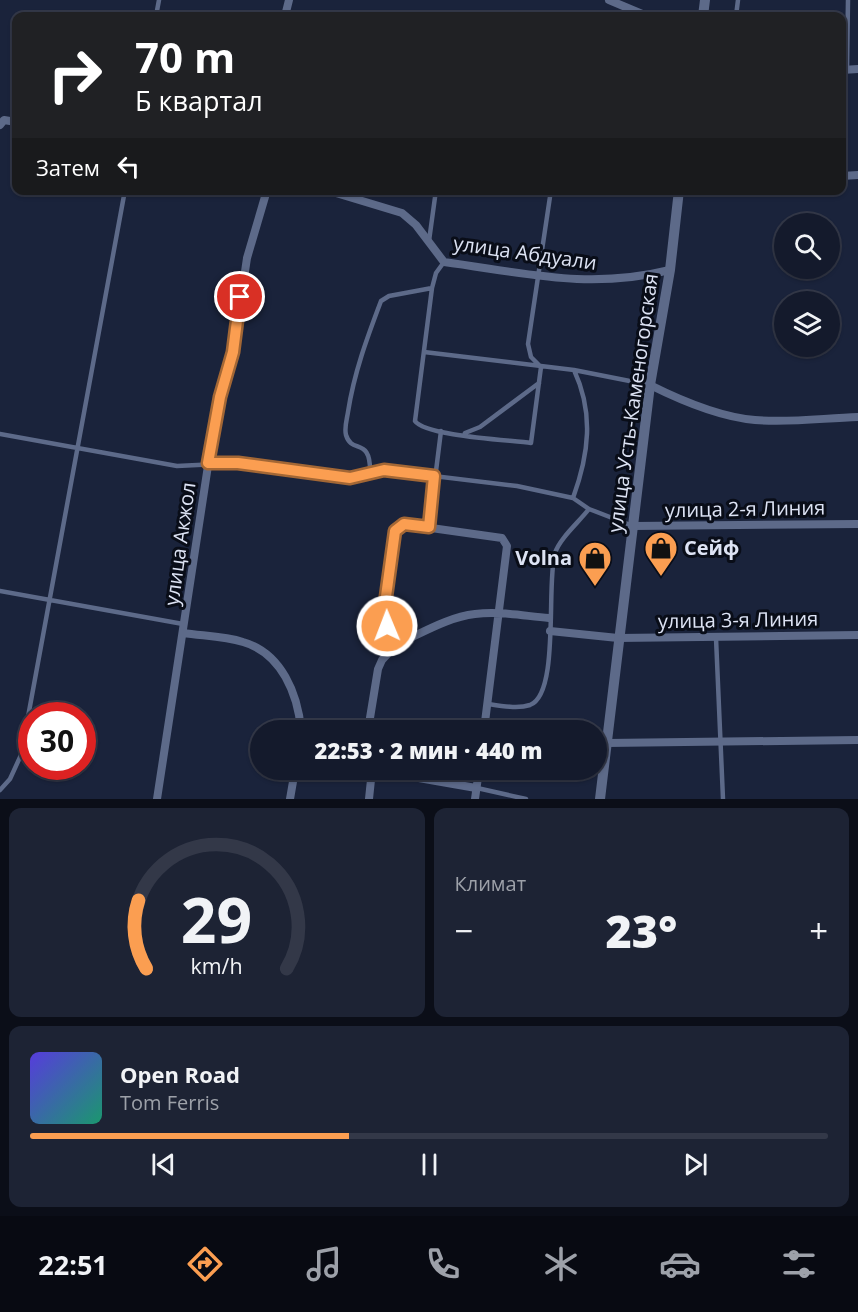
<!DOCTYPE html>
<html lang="ru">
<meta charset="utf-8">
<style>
body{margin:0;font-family:"Open Sans",sans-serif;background:#1d2334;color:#f1f3f6;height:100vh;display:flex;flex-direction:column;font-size:22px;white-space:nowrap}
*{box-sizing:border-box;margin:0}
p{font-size:20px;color:#9da1a9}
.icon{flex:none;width:33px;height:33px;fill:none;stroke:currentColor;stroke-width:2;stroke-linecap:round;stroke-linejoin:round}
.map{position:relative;height:799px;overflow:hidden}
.drawer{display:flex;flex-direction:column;gap:9px;padding:9px;background:#0b0e18;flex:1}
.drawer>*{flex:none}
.hud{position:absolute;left:12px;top:12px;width:834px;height:183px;border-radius:12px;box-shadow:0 2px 4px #0004,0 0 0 2px #333848;background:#202124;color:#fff;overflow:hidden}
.tools{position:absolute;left:774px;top:213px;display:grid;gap:12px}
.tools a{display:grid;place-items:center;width:66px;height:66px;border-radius:50%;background:#141a2c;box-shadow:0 2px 4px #0004,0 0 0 2px #333848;font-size:30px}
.speed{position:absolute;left:18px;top:702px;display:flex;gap:12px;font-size:30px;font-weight:700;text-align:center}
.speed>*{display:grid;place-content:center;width:78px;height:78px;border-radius:50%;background:#141a2c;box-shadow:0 2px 4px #0004,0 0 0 2px #333848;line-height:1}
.speed .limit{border:9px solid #d22;background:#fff;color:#111}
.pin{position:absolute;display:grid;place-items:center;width:51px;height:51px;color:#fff;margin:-26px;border:3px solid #fff;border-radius:50%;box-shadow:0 2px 6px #0007}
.me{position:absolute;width:66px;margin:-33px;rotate:359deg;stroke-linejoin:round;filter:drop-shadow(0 0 4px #0008)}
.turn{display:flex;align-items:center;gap:21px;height:126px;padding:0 24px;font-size:27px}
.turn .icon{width:78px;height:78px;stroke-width:2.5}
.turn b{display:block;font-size:42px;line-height:51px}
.then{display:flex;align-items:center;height:57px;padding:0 24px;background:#0003;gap:12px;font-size:22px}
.big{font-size:45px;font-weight:800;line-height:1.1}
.drawer .tile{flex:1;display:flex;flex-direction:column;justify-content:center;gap:9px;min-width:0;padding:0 21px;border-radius:12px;background:#1d2334}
.drawer .dial{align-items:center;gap:0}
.dial svg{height:156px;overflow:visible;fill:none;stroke:#333848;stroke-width:7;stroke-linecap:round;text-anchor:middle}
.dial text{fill:#f1f3f6;stroke:none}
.song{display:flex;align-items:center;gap:18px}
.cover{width:72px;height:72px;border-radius:9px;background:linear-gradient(135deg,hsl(250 70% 55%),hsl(160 70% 35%))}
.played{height:6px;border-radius:3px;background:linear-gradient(90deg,#fb9e51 40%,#333848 40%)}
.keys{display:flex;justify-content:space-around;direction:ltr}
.heat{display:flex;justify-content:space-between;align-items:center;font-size:33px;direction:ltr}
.drawer .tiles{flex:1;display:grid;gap:9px;grid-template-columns:1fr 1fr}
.tile:last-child{grid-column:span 2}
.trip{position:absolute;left:250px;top:720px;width:357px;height:60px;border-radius:30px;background:#141a2c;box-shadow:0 2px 4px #0004,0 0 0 2px #333848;font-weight:800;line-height:60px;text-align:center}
.tabs{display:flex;height:96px;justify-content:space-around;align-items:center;background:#080a12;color:#9da1a9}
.tabs .icon{width:42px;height:42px}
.tabs .current{color:#fb9e51}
.tabs b{font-size:27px;color:#f1f3f6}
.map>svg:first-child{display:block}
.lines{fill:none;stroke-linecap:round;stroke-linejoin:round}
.service{stroke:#5d6a89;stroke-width:4.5}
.minor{stroke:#5d6a89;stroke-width:8}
.tertiary{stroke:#5d6a89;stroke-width:10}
.route-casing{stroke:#a36735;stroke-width:15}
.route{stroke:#fb9e51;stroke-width:10}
.labels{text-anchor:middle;stroke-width:6;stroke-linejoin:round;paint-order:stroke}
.street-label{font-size:20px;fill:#dde3f4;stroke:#090d18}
.poi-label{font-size:20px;font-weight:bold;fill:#dde3f4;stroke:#090d18;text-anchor:start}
</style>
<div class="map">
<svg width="858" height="799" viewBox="0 0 858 799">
<rect width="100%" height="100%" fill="#1a233b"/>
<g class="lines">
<!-- service -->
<path class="service" d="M 156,16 L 159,0
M 736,16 L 738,0
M 847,69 L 848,0
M 429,241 L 436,190
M 444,262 L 436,273 L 432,288 L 415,421 C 425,436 510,440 531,443 L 541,367 L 531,357 L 528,344 L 551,190
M 424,352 L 574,370 L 650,385
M 465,433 L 480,427 L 539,383
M 0,434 L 177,466 L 238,463 L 350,478 L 384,470 L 517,486 L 573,498 L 589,509 L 633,526
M 370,473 C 371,436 352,455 346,435 C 344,428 347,419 348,412 C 354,373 367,338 381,301 L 389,296 L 432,288
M 573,498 C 589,454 594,413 574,370
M 429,527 L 441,431
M 0,591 L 183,624
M 716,638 L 723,799
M 489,704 C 501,706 518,709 530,705 C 560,694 546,583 555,553 C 560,538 579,522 589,509
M 369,725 L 383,730
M 477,788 L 526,799
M 0,790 L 10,779 L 21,755 L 125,190"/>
<!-- minor -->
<path class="minor" d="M 609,0 L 647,16
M 285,16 L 289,0
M 842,70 L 858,69
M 0,125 L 4,120 L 16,122
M 842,176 L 858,175
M 326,190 L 402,213 L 416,225 L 444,262 C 526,273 588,290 670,270
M 650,385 C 682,401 719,417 755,420 C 789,423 824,418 858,417
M 633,526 L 858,524
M 550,631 L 618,638 L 858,635
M 183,633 C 203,636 224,636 243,642 C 282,653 298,695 301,730
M 397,644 C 422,633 448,617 475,614 C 500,611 524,616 549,618
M 368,730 L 378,669 L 382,660 L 397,644 L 387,626 L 384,611 L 395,531 L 403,524 L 502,538 L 507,546 L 484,730
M 607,743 L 858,740
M 373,770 L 476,788
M 157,799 L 213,433 L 233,352 L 247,258 L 267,190
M 290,799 L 295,770
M 369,799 L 372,770
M 475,799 L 479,770"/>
<!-- tertiary -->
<path class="tertiary" d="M 703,16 L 705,0
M 600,799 L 650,385 L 670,270 L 679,190"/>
</g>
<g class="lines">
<defs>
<path id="route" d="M 240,297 L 233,352 L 220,397 L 208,463 L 238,463 L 350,478 L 384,470 L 434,476 L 429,527 L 404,524 L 395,531 L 384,611 L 387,626"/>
</defs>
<!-- route casing -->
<use href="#route" class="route-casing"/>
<!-- route -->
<use href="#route" class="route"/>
</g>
<!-- icons -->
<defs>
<symbol id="shop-pin" viewBox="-11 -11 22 30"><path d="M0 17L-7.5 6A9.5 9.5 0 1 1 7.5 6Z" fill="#fb9e51" stroke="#090d18"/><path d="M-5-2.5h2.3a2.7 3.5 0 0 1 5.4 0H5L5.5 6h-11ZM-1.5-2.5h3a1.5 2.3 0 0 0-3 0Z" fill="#111"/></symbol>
</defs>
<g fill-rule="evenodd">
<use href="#shop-pin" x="642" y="529" width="38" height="52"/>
<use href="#shop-pin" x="576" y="539" width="38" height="52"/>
</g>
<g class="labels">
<!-- street labels -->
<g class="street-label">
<text transform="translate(525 253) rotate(8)" y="7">улица Абдуали</text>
<text transform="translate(633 403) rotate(-82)" y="7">улица Усть-Каменогорская</text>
<text transform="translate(745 509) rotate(-1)" y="7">улица 2-я Линия</text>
<text transform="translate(180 544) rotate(-82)" y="7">улица Акжол</text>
<text transform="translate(738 620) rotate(-1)" y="7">улица 3-я Линия</text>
</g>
<!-- poi labels -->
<g class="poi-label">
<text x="684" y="555">Сейф</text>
<text x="572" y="565" text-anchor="end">Volna</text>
</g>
</g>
</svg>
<div class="tools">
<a><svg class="icon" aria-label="search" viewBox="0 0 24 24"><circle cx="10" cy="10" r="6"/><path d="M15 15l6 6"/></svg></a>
<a><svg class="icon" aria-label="layers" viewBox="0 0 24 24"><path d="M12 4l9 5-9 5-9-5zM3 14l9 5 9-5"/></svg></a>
</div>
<div class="speed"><div class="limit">30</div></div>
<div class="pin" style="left:240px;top:297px;background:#d93025"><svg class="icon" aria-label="arrive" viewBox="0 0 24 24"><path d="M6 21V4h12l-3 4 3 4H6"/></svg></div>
<svg class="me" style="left:387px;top:626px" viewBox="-20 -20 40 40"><circle r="17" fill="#fb9e51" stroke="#fff" stroke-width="3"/><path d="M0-11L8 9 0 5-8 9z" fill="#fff"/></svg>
<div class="trip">22:53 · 2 мин · 440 m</div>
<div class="hud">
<div class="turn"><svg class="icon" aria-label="right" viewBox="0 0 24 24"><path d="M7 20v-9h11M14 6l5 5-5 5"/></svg><div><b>70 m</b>Б квартал</div></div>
<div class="then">Затем<svg class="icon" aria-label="left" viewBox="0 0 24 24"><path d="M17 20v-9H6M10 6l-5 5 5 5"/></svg></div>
</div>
</div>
<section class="drawer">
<div class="tiles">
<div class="tile dial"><svg viewBox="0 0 100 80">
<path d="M14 69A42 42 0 1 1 86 69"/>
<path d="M14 69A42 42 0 0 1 10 34" stroke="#fb9e51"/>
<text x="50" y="56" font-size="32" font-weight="700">29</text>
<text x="50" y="72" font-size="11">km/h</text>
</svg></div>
<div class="tile"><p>Климат</p>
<div class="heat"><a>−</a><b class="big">23°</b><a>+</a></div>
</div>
<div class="tile">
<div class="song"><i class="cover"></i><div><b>Open Road</b><p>Tom Ferris</p></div></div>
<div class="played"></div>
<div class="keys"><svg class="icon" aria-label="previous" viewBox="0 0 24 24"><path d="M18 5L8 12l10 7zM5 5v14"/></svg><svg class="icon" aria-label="pause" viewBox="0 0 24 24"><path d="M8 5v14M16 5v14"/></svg><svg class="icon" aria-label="next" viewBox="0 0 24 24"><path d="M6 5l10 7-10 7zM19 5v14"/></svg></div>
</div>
</div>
</section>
<nav class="tabs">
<b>22:51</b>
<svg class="icon current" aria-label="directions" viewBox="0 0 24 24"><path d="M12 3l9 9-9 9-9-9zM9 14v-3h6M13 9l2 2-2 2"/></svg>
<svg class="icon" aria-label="music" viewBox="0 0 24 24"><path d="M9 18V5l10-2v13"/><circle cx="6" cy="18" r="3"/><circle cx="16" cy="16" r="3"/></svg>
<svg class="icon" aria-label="phone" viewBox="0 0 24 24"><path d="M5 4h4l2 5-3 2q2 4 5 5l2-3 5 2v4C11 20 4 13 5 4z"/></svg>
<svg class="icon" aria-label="climate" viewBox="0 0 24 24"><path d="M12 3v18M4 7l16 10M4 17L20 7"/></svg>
<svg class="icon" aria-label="car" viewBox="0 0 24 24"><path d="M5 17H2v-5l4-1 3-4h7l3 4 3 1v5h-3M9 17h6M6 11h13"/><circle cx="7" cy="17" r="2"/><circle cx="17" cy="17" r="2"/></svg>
<svg class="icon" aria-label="filters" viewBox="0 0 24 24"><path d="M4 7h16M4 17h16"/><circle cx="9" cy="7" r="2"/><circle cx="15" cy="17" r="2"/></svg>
</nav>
